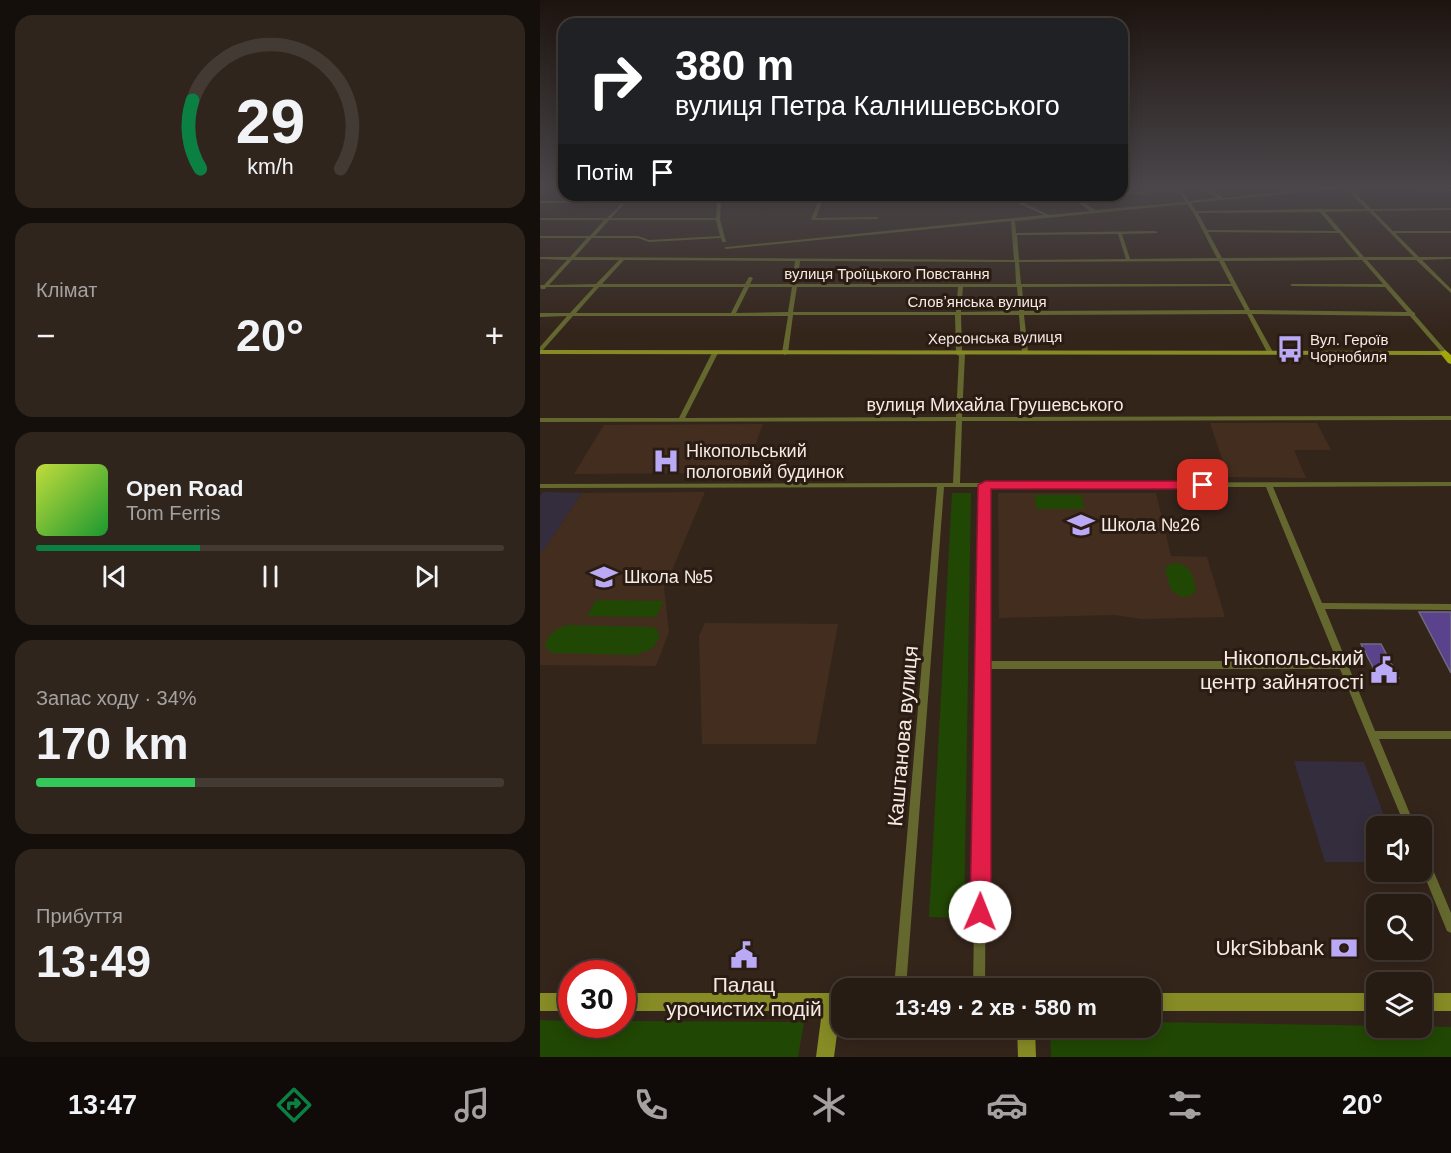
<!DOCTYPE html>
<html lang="uk">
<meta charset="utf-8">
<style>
body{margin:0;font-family:Arial,sans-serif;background:#2f251d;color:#f1f3f6;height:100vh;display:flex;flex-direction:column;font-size:22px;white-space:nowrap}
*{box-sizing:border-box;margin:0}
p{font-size:20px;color:#a4a1a0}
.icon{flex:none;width:33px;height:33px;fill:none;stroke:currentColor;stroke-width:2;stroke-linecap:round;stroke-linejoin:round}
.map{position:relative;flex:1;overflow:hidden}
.sheet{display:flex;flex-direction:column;gap:15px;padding:15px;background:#150f0b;width:540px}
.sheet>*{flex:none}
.hud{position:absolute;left:18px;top:18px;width:570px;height:183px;border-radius:18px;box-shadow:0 3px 15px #0003,0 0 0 2px #433a34;background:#202124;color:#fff;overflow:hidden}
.fabs{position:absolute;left:826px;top:816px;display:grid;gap:12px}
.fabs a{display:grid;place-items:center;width:66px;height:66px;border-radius:12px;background:#271c14;box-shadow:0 3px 15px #0003,0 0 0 2px #433a34;font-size:30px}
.speed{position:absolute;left:18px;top:960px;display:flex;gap:12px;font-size:30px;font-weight:700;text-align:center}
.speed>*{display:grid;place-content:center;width:78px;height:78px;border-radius:50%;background:#271c14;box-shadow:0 3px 15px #0003,0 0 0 2px #433a34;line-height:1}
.speed .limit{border:9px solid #d22;background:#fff;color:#111}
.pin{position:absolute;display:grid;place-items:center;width:51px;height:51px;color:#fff;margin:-26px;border-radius:12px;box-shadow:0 3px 9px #0006}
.me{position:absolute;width:66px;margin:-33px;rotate:1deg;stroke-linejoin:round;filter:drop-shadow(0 0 4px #0008)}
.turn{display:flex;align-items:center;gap:21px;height:126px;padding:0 18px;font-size:27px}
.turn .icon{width:78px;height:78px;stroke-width:2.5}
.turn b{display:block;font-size:42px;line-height:51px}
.then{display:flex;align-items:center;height:57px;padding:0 18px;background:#0003;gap:12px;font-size:22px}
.big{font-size:45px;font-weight:700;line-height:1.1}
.sheet .widget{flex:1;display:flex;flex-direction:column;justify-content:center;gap:9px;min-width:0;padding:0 21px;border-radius:18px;background:#2f251d}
.sheet .dial{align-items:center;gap:0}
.dial svg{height:156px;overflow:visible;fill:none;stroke:#433a34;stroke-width:7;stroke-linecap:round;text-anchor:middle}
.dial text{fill:#f1f3f6;stroke:none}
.song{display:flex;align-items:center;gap:18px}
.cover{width:72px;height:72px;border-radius:9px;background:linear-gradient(135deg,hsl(70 70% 55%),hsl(130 70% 35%))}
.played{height:6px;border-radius:3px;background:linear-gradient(90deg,#0b8043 35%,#433a34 35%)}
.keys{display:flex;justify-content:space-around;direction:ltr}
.heat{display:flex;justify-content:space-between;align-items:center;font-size:33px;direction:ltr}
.charge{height:9px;border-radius:4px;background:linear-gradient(90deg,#34c759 34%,#433a34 0)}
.trip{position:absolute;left:291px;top:978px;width:330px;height:60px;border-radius:18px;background:#271c14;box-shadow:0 3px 15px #0003,0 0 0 2px #433a34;font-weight:700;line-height:60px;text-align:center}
.dock{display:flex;height:96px;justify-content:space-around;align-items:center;background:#100b08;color:#a4a1a0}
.dock .icon{width:42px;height:42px}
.dock .on{color:#0b8043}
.dock b{font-size:27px;color:#f1f3f6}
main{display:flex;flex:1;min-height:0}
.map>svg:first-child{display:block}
.industrial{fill:#342d3d}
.built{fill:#432d1f}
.green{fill:#214704}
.building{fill:#5b428c;stroke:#706b7d;stroke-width:1.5}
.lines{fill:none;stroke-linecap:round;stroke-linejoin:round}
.street{fill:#65682e;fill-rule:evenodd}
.secondary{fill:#878b25;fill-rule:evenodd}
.primary{fill:#a1a60d;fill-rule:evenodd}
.route{fill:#e11d48;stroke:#92132f;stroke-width:1.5}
.labels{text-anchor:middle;stroke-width:6;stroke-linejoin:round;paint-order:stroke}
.far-street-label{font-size:15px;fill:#f5ebe4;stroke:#2a1c12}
.far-poi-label{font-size:15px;fill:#f5ebe4;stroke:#2a1c12;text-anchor:start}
.street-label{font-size:18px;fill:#f5ebe4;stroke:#2a1c12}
.poi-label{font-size:18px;fill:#f5ebe4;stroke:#2a1c12;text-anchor:start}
.near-poi-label{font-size:21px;fill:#f5ebe4;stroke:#2a1c12;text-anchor:end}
.near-street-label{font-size:21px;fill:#f5ebe4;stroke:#2a1c12}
</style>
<main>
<section class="sheet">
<div class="widget dial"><svg viewBox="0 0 100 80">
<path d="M14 69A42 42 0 1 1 86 69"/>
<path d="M14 69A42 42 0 0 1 10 34" stroke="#0b8043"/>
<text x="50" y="56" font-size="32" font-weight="700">29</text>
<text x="50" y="72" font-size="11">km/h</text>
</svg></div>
<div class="widget"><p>Клімат</p>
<div class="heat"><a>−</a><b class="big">20°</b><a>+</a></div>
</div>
<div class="widget">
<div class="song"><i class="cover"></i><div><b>Open Road</b><p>Tom Ferris</p></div></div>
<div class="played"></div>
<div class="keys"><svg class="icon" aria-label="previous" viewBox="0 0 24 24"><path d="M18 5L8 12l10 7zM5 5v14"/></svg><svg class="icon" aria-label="pause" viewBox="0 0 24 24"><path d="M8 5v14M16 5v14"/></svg><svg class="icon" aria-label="next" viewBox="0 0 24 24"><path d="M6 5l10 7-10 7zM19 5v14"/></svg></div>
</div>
<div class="widget"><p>Запас ходу · 34%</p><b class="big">170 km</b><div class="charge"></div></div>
<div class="widget"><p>Прибуття</p><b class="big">13:49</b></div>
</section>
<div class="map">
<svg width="911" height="1057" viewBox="0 0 911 1057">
<rect width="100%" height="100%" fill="#34251b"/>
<!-- industrial -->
<path class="industrial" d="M 182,195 L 306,195 L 304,201 L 182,200 Z
M 3,492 L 42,493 L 3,551 L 0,551 L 0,496 Z
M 754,761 L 824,762 L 848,826 L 837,826 L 837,862 L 785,862 Z"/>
<!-- built -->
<path class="built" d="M 670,423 L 777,423 L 791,450 L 754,450 L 766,478 L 688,477 Z
M 223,424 L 205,473 L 34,474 L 64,425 Z
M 165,492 L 124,589 L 129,632 L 116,666 L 0,665 L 0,551 L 3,551 L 42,493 Z
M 458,493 L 616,493 L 631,556 L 667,557 L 685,617 L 601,619 L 575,615 L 459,618 Z
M 165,623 L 298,624 L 276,744 L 162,744 L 159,636 Z"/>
<!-- green -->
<path class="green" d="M 412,493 L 431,493 L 424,918 L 389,917 Z
M 495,495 L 542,495 L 544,509 L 496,509 Z
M 635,563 C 651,564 653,576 656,590 L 651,596 L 641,597 L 631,590 L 625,570 L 628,565 Z
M 56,600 L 124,601 L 116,617 L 47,616 Z
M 28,625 L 114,627 L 120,635 L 113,648 L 96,655 L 12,653 L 5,646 C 7,634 17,628 28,625 Z
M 0,1020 L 31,1021 L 32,1024 L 82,1024 L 83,1021 L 264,1022 L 258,1057 L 0,1057 Z
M 611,1022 L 911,1027 L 911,1057 L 511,1057 L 510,1028 L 610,1028 Z"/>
<!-- building -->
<path class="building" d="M 879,612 L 911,612 L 911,673 Z
M 821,644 L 841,644 L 859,678 L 839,679 Z"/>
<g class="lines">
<!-- street -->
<path class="street" d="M 653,185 L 658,185 L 684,198 L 807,185 L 831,209 L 911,208 L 911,210 L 833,211 L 853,231 L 911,231 L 911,233 L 855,233 L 879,257 L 911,257 L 911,259 L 882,260 L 911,289 L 911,293 L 876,260 L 827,260 L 873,312 L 875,313 L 875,315 L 908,353 L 905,355 L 903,354 L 870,316 L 712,314 L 733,352 L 730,354 L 727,352 L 707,314 L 484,315 L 488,352 L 485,354 L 482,352 L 479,315 L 421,315 L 422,352 L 425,354 L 422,417 L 911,416 L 911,420 L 422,421 L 420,483 L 911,482 L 911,486 L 733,487 L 782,603 L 911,604 L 911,610 L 785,609 L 835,731 L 911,731 L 911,739 L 839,739 L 875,826 L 865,826 L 800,669 L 447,669 L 445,988 L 433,988 L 441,487 L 404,487 L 366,988 L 354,988 L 397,487 L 0,488 L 0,484 L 413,483 L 416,421 L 0,422 L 0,418 L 139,418 L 172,353 L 175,351 L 178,353 L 145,418 L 416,417 L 419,356 L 416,354 L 415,315 L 253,315 L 248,353 L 245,355 L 242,353 L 248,316 L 33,316 L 2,351 L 0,352 L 0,347 L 27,316 L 0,317 L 0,313 L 30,313 L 54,287 L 6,287 L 5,289 L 1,289 L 0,285 L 4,285 L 27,260 L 0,259 L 0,257 L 30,257 L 47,238 L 0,238 L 0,236 L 50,236 L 64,220 L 0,220 L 0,218 L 67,218 L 82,203 L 0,203 L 0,201 L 177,200 L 177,195 L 181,195 L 181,200 L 468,199 L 460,195 L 465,195 L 474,199 L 511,199 L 511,201 L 480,201 L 509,215 L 550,211 L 528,195 L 533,195 L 555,210 L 646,202 L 640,193 L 633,191 L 582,195 L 582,193 L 633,189 L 642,191 L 649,201 L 679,198 ZM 806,188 L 826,209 L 782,209 L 780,208 L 778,209 L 656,211 L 651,203 ZM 473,201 L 504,215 L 186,247 L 184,248 L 186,249 L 471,221 L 474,260 L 35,257 L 52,238 L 98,238 L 109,242 L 181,238 L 182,242 L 186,242 L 180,219 L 181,203 L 278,202 L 271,219 L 273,220 L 337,219 L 339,218 L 337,217 L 276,218 L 282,202 ZM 82,203 L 177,203 L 176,218 L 71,218 L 83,205 ZM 647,204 L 653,212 L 677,258 L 590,259 L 582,234 L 617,233 L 617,232 L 615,231 L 476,233 L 475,221 ZM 829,211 L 874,257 L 824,257 L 785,212 ZM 780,212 L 796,231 L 667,230 L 658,213 ZM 69,220 L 176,220 L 180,236 L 109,240 L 98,236 L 55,236 ZM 668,232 L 799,233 L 819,257 L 682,258 ZM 578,234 L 586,259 L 479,260 L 477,235 ZM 32,260 L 79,260 L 56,284 L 9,285 ZM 84,260 L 255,261 L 252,284 L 210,284 L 213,278 L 211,277 L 209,277 L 205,284 L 62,284 ZM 822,260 L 843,284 L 752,284 L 750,285 L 752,286 L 845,287 L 867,312 L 710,310 L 684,261 ZM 260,261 L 475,262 L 476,284 L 257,284 ZM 679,261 L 691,284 L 481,284 L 479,262 ZM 692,286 L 705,310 L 484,311 L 482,287 ZM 59,287 L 204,287 L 191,313 L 36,313 ZM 209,287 L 252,287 L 248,312 L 196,313 ZM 257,287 L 418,287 L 416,312 L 253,312 ZM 423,287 L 477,287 L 479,311 L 421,312 ZM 449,487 L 726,487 L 797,661 L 447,661 Z
M 869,185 L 873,185 L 878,189 L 911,189 L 911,191 L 877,191 Z
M 882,852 L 886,853 L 911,913 L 911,933 L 907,931 L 882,870 Z"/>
<!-- secondary -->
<path class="secondary" d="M 0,350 L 905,351 L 909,353 L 905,355 L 0,354 Z
M 0,993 L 32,993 L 32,1011 L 0,1011 Z
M 82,993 L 302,993 L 302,1011 L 300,1011 L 294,1057 L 276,1057 L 282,1011 L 82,1011 Z
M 610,993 L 837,993 L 837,1011 L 610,1011 Z
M 882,993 L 911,993 L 911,1011 L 882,1011 Z
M 477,1028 L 495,1028 L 496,1057 L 478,1057 Z"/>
<!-- primary -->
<path class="primary" d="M 905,350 L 911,355 L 911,364 L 908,363 L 900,353 Z"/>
</g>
<!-- sky -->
<linearGradient id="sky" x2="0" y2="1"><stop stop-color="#1d140f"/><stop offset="0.56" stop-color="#4a464a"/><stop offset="1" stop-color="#4a464a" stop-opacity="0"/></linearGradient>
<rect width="911" height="333" fill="url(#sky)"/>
<!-- route -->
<path class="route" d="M 445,481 L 663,481 L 670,485 L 663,489 L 451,489 L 451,912 L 448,920 L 440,923 L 433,920 L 430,912 L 438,485 Z"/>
<!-- icons -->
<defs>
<symbol id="bus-bare" viewBox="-9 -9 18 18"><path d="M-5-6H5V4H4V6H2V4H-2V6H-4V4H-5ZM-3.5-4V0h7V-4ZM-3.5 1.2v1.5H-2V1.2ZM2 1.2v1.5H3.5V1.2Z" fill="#baaaf6" stroke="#2a1c12" stroke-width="2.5" paint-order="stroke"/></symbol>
<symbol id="hospital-bare" viewBox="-9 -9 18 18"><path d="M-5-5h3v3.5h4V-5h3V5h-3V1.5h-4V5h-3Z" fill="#baaaf6" stroke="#2a1c12" stroke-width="2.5" paint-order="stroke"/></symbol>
<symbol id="school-bare" viewBox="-9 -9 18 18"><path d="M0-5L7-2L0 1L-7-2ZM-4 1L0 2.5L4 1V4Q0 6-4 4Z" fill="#baaaf6" stroke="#2a1c12" stroke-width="2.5" paint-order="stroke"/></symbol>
<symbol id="civic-bare" viewBox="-9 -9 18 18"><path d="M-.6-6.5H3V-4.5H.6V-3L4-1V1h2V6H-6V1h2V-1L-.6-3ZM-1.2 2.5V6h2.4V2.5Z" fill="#baaaf6" stroke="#2a1c12" stroke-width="2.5" paint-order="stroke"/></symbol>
<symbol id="bank-bare" viewBox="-9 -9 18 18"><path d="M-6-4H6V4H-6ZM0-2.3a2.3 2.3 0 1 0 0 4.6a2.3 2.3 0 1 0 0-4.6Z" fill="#baaaf6" stroke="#2a1c12" stroke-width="2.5" paint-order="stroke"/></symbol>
</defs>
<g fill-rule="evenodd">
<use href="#bus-bare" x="731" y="330" width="38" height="38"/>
<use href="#hospital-bare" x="107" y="442" width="38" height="38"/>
<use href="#school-bare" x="522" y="506" width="38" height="38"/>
<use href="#school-bare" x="45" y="558" width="38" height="38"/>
<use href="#civic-bare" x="825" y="651" width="38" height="38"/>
<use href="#bank-bare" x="785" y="929" width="38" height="38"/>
<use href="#civic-bare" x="185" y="936" width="38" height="38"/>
</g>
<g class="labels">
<!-- far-street labels -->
<g class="far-street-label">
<text x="347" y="279">вулиця Троїцького Повстання</text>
<text x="437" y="307">Словʼянська вулиця</text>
<text transform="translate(455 338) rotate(-1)" y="5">Херсонська вулиця</text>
</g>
<!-- far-poi labels -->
<g class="far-poi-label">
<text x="770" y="345">Вул. Героїв<tspan x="770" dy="17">Чорнобиля</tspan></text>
</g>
<!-- street labels -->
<g class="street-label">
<text x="455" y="411">вулиця Михайла Грушевського</text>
</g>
<!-- poi labels -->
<g class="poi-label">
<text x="146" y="457">Нікопольський<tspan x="146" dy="21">пологовий будинок</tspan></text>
<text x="561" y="531">Школа №26</text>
<text x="84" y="583">Школа №5</text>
</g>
<!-- near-poi labels -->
<g class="near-poi-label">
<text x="824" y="665">Нікопольський<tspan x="824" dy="24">центр зайнятості</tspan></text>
<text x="784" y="955">UkrSibbank</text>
<text x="204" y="992" text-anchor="middle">Палац<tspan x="204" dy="24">урочистих подій</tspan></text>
</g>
<!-- near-street labels -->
<g class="near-street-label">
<text transform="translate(363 736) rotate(-85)" y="7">Каштанова вулиця</text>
</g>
</g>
</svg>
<div class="fabs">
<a><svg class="icon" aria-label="sound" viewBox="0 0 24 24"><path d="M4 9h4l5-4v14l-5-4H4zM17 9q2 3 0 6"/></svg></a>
<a><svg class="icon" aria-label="search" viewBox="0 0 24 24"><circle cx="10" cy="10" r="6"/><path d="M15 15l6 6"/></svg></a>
<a><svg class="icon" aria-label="layers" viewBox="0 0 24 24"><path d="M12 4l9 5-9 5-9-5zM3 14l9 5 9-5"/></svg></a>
</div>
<div class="speed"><div class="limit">30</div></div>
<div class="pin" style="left:663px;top:485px;background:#d93025"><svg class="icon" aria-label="arrive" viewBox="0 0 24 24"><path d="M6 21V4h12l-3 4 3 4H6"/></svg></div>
<svg class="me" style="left:440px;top:912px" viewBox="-20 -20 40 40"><circle r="19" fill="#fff"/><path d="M0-13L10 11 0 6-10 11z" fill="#e11d48"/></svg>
<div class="trip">13:49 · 2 хв · 580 m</div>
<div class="hud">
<div class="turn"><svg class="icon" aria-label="right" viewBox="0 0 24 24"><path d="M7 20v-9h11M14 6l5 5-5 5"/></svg><div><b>380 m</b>вулиця Петра Калнишевського</div></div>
<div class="then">Потім<svg class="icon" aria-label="arrive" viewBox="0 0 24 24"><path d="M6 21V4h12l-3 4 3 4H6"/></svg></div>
</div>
</div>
</main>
<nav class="dock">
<b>13:47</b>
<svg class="icon on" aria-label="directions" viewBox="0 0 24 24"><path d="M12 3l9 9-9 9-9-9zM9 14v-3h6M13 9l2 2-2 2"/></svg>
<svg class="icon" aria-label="music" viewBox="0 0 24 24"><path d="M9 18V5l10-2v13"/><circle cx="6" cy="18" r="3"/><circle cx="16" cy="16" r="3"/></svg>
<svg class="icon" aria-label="phone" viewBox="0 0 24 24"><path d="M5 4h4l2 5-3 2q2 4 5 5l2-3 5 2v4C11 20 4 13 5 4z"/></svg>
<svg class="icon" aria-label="climate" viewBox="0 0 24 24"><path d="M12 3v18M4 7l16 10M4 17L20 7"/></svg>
<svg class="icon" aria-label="car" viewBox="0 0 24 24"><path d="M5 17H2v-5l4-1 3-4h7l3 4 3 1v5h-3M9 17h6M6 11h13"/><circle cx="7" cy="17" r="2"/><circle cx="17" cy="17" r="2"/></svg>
<svg class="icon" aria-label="filters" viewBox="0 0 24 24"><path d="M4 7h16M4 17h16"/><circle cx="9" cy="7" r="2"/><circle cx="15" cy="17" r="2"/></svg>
<b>20°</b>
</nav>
